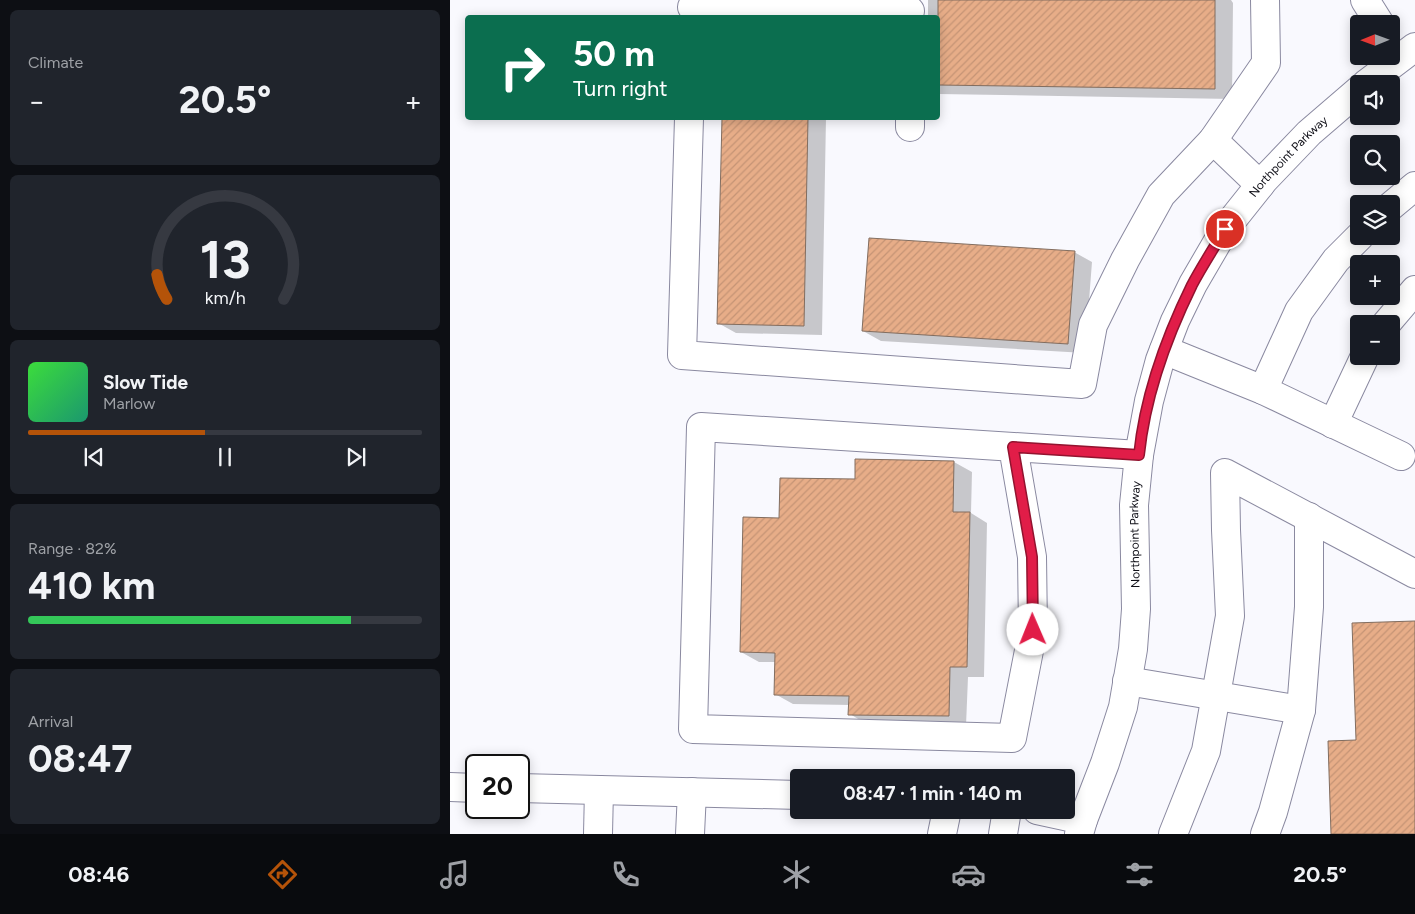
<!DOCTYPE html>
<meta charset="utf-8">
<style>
body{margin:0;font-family:Figtree,sans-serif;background:#20242c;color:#f1f3f6;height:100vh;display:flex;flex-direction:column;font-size:19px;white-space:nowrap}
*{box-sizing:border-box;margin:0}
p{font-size:16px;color:#9ea1a6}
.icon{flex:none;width:28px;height:28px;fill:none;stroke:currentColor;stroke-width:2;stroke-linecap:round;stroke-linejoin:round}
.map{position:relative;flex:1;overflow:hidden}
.panel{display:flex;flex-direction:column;gap:10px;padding:10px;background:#0d0f14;width:450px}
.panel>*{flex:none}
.top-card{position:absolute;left:15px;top:15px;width:475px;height:105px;border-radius:5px;box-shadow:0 2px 12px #0003;background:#0b6e4f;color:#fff;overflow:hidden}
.needle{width:32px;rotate:269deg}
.fabs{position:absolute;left:900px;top:15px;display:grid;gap:10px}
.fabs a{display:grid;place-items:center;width:50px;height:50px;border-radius:5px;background:#171b24;box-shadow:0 2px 12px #0003;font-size:25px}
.speed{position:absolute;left:15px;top:754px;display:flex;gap:10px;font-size:25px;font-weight:700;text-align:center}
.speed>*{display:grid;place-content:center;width:65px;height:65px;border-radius:50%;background:#171b24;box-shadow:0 2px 12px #0003;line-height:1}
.speed .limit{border:2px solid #111;border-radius:8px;background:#fff;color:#111}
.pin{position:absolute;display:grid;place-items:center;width:42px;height:42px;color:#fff;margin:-21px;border:2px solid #fff;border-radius:50%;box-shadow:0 1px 5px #0007}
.me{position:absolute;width:55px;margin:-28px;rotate:359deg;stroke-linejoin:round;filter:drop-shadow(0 0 4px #0008)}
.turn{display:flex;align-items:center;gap:18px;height:105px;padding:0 25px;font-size:22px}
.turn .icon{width:65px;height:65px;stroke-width:2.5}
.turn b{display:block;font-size:35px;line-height:42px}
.big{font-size:38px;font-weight:700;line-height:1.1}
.panel .card{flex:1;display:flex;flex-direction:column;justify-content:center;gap:8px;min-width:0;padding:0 18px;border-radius:8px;background:#20242c}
.panel .dial{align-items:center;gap:0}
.dial svg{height:130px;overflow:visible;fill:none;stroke:#363941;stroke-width:7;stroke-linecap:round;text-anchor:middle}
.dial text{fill:#f1f3f6;stroke:none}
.song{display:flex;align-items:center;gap:15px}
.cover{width:60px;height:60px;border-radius:8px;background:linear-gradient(135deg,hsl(120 70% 55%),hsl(160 70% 35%))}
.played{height:5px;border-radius:2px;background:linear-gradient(90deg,#b45309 45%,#363941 45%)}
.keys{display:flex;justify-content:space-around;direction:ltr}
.heat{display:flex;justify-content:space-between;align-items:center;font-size:28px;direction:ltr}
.charge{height:8px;border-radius:4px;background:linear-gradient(90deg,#34c759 82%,#363941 0)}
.trip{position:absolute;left:340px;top:769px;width:285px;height:50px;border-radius:5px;background:#171b24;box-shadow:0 2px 12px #0003;font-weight:700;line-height:50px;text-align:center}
.menu{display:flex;height:80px;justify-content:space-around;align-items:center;background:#090b0e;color:#9ea1a6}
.menu .icon{width:35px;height:35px}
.menu .on{color:#b45309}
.menu b{font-size:22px;color:#f1f3f6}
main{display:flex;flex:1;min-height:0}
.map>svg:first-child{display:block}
.shadow{fill:#0003}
.building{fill:url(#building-hatch);stroke:#826d5f}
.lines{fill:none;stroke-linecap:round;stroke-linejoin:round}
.minor-casing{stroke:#8a89a0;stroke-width:30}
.minor{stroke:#fff;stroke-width:28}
.route-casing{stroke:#92132f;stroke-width:12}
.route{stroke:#e11d48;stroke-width:9}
.labels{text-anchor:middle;stroke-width:4.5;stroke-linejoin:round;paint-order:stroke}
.street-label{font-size:12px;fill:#0f0f17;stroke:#fff}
</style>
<main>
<section class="panel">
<div class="card"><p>Climate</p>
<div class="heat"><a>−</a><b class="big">20.5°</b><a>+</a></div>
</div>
<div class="card dial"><svg viewBox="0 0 100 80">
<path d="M14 69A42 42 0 1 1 86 69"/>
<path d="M14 69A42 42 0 0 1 8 54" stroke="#b45309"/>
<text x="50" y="56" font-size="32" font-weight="700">13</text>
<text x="50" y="72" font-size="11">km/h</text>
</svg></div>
<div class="card">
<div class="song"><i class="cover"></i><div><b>Slow Tide</b><p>Marlow</p></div></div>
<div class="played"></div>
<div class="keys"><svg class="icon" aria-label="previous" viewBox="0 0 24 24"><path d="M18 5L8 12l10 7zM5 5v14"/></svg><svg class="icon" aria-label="pause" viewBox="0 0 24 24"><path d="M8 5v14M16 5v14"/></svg><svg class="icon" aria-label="next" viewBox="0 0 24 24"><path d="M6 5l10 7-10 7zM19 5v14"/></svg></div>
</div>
<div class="card"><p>Range · 82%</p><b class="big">410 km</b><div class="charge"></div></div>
<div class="card"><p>Arrival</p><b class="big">08:47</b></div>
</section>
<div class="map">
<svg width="965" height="834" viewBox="0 0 965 834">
<defs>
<pattern id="building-hatch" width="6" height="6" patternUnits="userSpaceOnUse" patternTransform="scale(1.25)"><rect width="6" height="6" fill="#e7ad88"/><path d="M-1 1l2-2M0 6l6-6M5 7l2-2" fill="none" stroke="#c59475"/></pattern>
</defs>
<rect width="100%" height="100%" fill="#f9f9fe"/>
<!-- shadow -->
<path class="shadow" d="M 478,0 L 781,0 L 783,3 L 782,99 L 488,94 L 488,18 L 478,18 Z
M 273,118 L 376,118 L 372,335 L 286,333 L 268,323 Z
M 624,252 L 642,262 L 635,353 L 431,341 L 413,331 Z
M 504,462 L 522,472 L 521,513 L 537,523 L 534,677 L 518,677 L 516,726 L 418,725 L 400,714 L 400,705 L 343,704 L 325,694 L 326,662 L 309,662 L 291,652 L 330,519 L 406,480 Z"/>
<!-- building -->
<path class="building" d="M 488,0 L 765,0 L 765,89 L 488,85 Z
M 272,118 L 358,118 L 354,326 L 267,324 Z
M 419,238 L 625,251 L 618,344 L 412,331 Z
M 405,459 L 504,461 L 503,512 L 520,512 L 517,667 L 500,667 L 499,716 L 398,715 L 399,696 L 324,695 L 325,653 L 290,652 L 293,517 L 329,518 L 330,478 L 405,479 Z
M 965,621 L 965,834 L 881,834 L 878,741 L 906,740 L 902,623 Z"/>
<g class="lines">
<defs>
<g id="minor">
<path d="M 915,0 L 930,24"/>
<path d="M 242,7 L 460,11"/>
<path d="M 916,84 L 965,47"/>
<path d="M 239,118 L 232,355 L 632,384 L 643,325 L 675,260 L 711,195 L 763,140 L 816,63 L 815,0"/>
<path d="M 460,127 L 460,118"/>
<path d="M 763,140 L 810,185"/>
<path d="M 941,206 L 965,186"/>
<path d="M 910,236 L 886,260 L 849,311 L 813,390 L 951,456"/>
<path d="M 936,324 L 965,290"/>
<path d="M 714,350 L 813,390"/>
<path d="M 883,424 L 915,356"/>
<path d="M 563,447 L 582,557 L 583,630 L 562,738 L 243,729 L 251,427 L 689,455"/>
<path d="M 677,681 L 851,710"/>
<path d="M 0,787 L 26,788"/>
<path d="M 69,788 L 349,795"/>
<path d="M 587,810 L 633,820"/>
<path d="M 148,834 L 149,790"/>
<path d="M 240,834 L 242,792"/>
<path d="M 492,834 L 497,810"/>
<path d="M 553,834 L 557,810"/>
<path id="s1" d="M 629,834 L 633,820 L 655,763 L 673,707 L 683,649 L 686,609 L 684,505 L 689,455 L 699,401 L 710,360 L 725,321 L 743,284 L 775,229 L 814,180 L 859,133 L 909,90"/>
<path d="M 723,834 L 756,751 L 780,616 L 776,530 L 775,473 L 965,574"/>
<path d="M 815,834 L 823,812 L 851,710 L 859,607 L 859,517"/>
</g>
</defs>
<!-- minor casing -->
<use href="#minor" class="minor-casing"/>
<!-- minor -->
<use href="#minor" class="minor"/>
</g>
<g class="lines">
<defs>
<path id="route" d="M 583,630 L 582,557 L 563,447 L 689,455 C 695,396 716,338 742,285 C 752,266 764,248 775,229"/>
</defs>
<!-- route casing -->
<use href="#route" class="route-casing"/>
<!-- route -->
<use href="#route" class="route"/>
</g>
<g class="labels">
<!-- street labels -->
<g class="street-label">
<text dy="4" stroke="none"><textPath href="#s1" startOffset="728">Northpoint Parkway</textPath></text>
<text dy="4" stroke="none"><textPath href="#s1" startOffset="308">Northpoint Parkway</textPath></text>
</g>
</g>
</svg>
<div class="fabs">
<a><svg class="needle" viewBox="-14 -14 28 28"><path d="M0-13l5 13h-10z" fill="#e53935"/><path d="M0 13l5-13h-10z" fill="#9ea1a6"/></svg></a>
<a><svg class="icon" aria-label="sound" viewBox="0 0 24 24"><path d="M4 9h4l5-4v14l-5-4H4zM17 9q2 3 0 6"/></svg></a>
<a><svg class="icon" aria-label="search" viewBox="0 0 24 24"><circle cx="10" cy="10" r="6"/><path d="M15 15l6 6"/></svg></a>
<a><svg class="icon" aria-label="layers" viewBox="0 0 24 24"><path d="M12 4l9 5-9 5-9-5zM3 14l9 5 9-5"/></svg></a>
<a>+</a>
<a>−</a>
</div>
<div class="speed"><div class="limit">20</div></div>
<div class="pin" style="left:775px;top:229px;background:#d93025"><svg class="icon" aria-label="arrive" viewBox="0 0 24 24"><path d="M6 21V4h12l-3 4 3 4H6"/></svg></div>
<svg class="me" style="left:583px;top:630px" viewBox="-20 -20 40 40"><circle r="19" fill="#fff"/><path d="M0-13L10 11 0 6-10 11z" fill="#e11d48"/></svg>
<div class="trip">08:47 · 1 min · 140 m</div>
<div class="top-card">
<div class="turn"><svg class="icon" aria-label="right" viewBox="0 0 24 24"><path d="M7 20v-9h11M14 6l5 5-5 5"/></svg><div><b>50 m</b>Turn right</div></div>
</div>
</div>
</main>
<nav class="menu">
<b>08:46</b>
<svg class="icon on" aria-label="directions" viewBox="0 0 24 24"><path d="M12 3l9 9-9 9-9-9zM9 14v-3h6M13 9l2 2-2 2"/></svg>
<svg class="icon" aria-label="music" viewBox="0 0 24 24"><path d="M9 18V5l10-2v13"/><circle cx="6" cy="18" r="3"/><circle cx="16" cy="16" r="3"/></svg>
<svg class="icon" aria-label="phone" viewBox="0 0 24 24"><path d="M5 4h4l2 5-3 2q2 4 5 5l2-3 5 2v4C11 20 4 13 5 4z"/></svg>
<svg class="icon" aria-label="climate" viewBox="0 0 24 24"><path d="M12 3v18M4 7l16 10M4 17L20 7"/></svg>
<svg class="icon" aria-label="car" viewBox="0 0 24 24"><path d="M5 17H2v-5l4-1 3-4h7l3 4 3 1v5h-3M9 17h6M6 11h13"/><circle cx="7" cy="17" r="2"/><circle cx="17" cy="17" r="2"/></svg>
<svg class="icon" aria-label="filters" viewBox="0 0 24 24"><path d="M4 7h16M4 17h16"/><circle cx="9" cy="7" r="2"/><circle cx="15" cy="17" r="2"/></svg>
<b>20.5°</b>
</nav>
